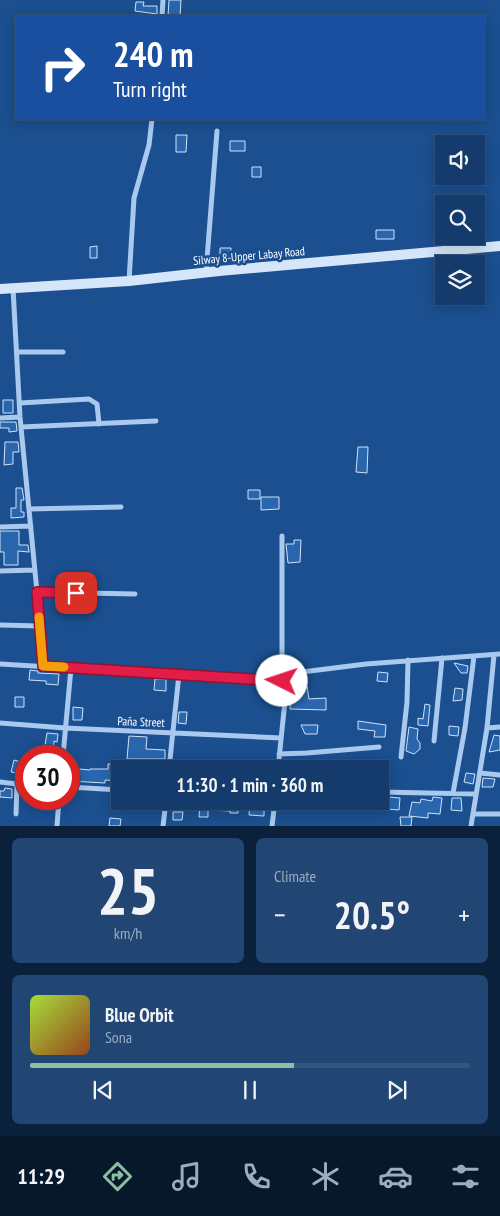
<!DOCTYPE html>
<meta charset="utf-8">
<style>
body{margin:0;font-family:"PT Sans Narrow",sans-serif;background:#214673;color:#f1f3f6;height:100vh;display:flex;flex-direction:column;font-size:19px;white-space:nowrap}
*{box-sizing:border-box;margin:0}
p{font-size:16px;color:#9dadc1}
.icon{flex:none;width:28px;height:28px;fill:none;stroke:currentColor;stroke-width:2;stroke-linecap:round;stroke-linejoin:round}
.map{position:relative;height:826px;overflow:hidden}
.side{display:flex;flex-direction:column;gap:12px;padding:12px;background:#0b203b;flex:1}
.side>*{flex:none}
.guide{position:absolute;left:15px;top:15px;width:470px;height:105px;border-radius:0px;box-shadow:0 2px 12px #0003,0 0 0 1px #33557e;background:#1a4fa0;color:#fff;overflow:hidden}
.fabs{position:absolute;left:435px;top:135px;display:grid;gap:10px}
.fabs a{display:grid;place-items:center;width:50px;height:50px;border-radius:0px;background:#143b6b;box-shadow:0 2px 12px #0003,0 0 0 1px #33557e;font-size:25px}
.speed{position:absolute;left:15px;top:745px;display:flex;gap:10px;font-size:25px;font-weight:700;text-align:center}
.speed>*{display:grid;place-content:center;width:65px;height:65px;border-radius:50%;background:#143b6b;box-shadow:0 2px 12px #0003,0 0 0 1px #33557e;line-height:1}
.speed .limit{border:8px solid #d22;background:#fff;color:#111}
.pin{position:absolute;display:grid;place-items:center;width:42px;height:42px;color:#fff;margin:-21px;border-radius:10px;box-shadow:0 2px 8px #0006}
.me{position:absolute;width:55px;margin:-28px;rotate:274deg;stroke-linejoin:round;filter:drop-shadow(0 0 4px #0008)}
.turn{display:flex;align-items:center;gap:18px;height:105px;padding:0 15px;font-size:22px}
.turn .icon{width:65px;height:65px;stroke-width:2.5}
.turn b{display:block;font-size:35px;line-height:42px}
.big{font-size:38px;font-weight:700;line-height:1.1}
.side .tile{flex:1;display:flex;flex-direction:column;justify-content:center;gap:8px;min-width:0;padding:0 18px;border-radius:8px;background:#214673}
.side .dial{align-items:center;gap:0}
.dial b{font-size:65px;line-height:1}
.song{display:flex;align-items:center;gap:15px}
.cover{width:60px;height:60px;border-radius:8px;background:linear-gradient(135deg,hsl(80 70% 55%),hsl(20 70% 35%))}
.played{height:5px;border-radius:2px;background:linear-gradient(90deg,#8abfa5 60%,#33557e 60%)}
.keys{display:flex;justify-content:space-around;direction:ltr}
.heat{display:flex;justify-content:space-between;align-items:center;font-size:28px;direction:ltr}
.side .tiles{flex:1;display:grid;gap:12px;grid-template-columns:1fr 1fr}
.tile:last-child{grid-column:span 2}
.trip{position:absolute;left:111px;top:760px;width:278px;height:50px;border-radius:0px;background:#143b6b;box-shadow:0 2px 12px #0003,0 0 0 1px #33557e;font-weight:700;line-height:50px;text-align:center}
.dock{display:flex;height:80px;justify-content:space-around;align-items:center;background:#08182b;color:#9dadc1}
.dock .icon{width:35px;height:35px}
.dock .selected{color:#8abfa5}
.dock b{font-size:22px;color:#f1f3f6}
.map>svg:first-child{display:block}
.building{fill:#2a66ad;stroke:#cfe3fa}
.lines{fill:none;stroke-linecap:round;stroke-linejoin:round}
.minor{stroke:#a9c9ee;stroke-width:5}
.secondary{stroke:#d6e6fa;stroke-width:10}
.route-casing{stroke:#92132f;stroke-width:12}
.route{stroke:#e11d48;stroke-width:9}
.slow{stroke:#f59e0b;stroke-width:9}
.labels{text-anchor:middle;stroke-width:5;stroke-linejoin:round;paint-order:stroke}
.street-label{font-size:12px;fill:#fff;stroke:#1b4f8f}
</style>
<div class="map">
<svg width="500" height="826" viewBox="0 0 500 826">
<rect width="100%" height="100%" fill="#1b4f8f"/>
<!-- building -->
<path class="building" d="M 169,0 L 181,0 L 180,16 L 168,16 Z
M 136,2 L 144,2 L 143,6 L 157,6 L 157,14 L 135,11 Z
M 176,135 L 187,135 L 186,152 L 176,152 Z
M 230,141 L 245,141 L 245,151 L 230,151 Z
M 252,167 L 261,167 L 261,177 L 252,177 Z
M 376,230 L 394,230 L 394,239 L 376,239 Z
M 97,246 L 97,258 L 90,258 L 90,247 Z
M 220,248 L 231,248 L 231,257 L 220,257 Z
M 3,400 L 13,400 L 13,413 L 3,413 Z
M 0,422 L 16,422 L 17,431 L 9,432 L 9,428 L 0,428 Z
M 5,442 L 18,442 L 19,452 L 13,452 L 13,464 L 4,465 Z
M 358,447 L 368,447 L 367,473 L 356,472 Z
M 16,488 L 22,488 L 24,500 L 21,500 L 21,512 L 24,512 L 24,517 L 11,518 L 11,508 L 16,508 Z
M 248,490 L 260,490 L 260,499 L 248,499 Z
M 261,497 L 279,497 L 279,509 L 261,510 Z
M 0,531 L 19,531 L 19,545 L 28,545 L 29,552 L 18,551 L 18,565 L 4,565 L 4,552 L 0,552 Z
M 294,540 L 301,540 L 300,562 L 288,563 L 286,544 L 294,544 Z
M 454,663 L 468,666 L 467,673 L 461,673 Z
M 30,670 L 38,671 L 38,673 L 59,674 L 58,685 L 46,684 L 46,681 L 29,680 Z
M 378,672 L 388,673 L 387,682 L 377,681 Z
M 155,679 L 166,679 L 166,691 L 154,690 Z
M 291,686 L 307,686 L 309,699 L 326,698 L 326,710 L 290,709 Z
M 455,688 L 463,689 L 462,700 L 453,701 Z
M 15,697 L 24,697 L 24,707 L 15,707 Z
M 425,704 L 430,705 L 428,726 L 418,725 L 418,718 L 423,719 Z
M 73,707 L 83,708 L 82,720 L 73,720 Z
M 179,712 L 187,712 L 186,724 L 178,723 Z
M 358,721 L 386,725 L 385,737 L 374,737 L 375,731 L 358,729 Z
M 301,725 L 318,725 L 317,734 L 305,734 Z
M 449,726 L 459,727 L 458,736 L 449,735 Z
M 409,727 L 418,729 L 417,739 L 420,743 L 420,749 L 414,754 L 406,751 Z
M 47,733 L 58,734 L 57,742 L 54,741 L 53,756 L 33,756 L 34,750 L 44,751 Z
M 494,735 L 500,736 L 500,750 L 489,752 Z
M 129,736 L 147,737 L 146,749 L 165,750 L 165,759 L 127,759 Z
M 14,760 L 21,762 L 18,773 L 11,772 Z
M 108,764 L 120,764 L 119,781 L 105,780 L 105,783 L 69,781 L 69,768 L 90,770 L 90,769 L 108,769 Z
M 466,773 L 475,774 L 473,784 L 464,782 Z
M 483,778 L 495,779 L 493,787 L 482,787 Z
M 5,788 L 12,789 L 12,798 L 0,797 L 0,791 L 4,791 Z
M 389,797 L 400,798 L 399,810 L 387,809 Z
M 433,797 L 442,798 L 440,814 L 428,813 L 428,818 L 409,816 L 412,802 L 420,803 L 421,799 L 432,801 Z
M 452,798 L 461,798 L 462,811 L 451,810 Z
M 230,802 L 238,802 L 238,813 L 230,813 L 230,811 L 208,810 L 208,817 L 199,817 L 200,803 L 230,803 Z
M 250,803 L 255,803 L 255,808 L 264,808 L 264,816 L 249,815 Z
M 173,812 L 183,812 L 182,820 L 173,820 Z
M 400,817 L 412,817 L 411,826 L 401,826 Z
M 110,818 L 121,819 L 120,826 L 109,826 Z"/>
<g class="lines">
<!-- minor -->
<path class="minor" d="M 162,16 L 163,0
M 206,272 L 217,131
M 129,281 L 134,198 L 149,145 L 152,119
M 13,288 L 20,417 L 37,592 L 43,666
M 17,352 L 63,352
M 20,403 L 89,399 L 97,404 L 99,424
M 0,418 L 20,417
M 21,427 L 156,421
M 29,509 L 121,507
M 0,527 L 31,526
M 282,536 L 282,681
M 0,571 L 35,570
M 37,592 L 135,594
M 0,625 L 40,626
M 0,664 L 287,681
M 0,723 L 65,728 L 281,738
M 487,728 L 500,727
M 434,741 L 442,658
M 279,754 L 307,753 L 379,747
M 63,756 L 71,668
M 401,757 L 407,702 L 408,660
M 169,769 L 179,674
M 278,769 L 287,681 L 294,674 L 302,672 L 366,664 L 500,654
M 480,773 L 500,775
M 0,782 L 26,785
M 69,787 L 120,790
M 380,792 L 476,794
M 453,793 L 465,728 L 474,656
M 16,814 L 17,784
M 473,814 L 500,814
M 57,826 L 59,799
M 163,826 L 166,801
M 272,826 L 275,801
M 471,826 L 487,728 L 494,655"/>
<!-- secondary -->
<path class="secondary" d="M 0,289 L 129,281 L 219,271 L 500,246"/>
</g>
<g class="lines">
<defs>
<path id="route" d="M 76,593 L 37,592 L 43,666 L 282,681"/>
</defs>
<!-- route casing -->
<use href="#route" class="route-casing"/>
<!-- route -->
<use href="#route" class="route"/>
<!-- slow -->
<path class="slow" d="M 39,617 L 43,666 L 64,667"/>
</g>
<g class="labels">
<!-- street labels -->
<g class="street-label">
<text transform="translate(249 256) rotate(-5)" y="4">Silway 8-Upper Labay Road</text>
<text transform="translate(141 722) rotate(2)" y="4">Paña Street</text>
</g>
</g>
</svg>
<div class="fabs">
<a><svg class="icon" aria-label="sound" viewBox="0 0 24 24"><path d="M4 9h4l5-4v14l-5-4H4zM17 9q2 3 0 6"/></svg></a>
<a><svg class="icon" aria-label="search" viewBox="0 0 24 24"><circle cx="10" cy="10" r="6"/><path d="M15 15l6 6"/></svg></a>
<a><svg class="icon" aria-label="layers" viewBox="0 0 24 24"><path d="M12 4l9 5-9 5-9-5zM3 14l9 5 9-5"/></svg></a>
</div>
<div class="speed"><div class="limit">30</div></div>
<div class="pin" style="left:76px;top:593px;background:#d93025"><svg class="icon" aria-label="arrive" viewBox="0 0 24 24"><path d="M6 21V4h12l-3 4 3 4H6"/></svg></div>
<svg class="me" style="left:282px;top:681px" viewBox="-20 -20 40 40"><circle r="19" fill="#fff"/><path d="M0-13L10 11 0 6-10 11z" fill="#e11d48"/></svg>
<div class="trip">11:30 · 1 min · 360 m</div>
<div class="guide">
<div class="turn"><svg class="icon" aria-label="right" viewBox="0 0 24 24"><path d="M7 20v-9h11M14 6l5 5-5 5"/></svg><div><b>240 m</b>Turn right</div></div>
</div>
</div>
<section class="side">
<div class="tiles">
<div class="tile dial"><b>25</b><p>km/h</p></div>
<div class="tile"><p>Climate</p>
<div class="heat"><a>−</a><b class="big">20.5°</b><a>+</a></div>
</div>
<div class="tile">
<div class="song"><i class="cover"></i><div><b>Blue Orbit</b><p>Sona</p></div></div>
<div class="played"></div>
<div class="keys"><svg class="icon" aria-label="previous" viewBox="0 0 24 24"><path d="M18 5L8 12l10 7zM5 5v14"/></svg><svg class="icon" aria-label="pause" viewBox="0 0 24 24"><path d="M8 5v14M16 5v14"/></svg><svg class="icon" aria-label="next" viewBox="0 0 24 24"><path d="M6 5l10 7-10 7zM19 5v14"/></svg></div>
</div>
</div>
</section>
<nav class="dock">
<b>11:29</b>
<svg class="icon selected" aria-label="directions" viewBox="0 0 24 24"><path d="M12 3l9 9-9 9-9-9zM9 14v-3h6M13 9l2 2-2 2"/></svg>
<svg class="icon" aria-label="music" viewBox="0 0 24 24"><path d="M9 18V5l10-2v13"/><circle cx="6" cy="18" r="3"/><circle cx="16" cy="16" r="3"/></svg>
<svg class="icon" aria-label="phone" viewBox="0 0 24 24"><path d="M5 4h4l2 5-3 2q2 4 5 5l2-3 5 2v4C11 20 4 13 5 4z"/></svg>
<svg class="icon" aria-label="climate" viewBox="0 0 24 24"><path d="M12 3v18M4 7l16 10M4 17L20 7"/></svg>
<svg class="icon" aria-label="car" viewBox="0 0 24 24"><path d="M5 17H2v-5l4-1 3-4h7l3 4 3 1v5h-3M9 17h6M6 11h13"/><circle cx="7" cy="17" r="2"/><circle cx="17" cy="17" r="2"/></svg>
<svg class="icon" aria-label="filters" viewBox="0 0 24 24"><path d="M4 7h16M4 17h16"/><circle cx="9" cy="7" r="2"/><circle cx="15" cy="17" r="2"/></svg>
</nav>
